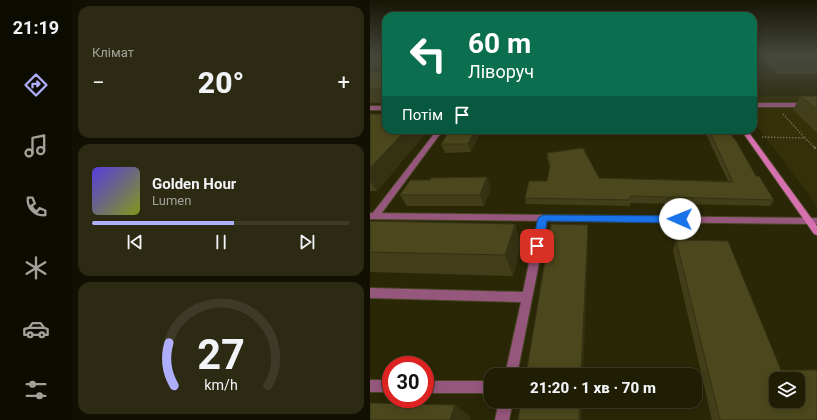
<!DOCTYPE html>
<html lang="uk">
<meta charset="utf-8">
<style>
body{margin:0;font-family:Roboto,sans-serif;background:#2d2a13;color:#f1f3f6;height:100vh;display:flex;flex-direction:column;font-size:15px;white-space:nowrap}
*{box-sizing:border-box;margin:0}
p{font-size:13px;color:#a2a29a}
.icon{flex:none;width:22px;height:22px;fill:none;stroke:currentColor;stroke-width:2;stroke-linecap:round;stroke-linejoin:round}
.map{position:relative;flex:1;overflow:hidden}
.side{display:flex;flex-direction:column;gap:6px;padding:6px;background:#121003;width:298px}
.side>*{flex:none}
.top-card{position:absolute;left:12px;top:12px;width:375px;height:122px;border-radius:12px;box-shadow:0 2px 10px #0003,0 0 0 1px #3d3b27;background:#0b6e4f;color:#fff;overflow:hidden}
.controls{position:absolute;left:399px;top:372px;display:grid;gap:8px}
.controls a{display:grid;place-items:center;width:36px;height:36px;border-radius:8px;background:#201d05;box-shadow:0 2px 10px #0003,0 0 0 1px #3d3b27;font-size:20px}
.speed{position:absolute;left:12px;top:356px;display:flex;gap:8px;font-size:20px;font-weight:700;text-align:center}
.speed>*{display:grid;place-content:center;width:52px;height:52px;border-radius:50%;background:#201d05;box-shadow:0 2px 10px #0003,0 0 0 1px #3d3b27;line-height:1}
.speed .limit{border:6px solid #d22;background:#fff;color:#111}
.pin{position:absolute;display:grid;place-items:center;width:34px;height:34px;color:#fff;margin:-17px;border-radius:8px;box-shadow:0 2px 6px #0006}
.me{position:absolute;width:44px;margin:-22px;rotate:271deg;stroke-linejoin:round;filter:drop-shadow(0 0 3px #0008)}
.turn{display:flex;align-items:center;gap:14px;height:84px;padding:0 20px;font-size:18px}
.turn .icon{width:52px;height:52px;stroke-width:2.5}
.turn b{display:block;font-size:28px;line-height:34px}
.then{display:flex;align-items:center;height:38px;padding:0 20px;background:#0003;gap:8px;font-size:15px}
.big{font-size:30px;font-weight:800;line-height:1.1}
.side .card{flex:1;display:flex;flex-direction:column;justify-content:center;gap:6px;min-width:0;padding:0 14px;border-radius:12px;background:#2d2a13}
.side .dial{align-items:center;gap:0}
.dial svg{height:104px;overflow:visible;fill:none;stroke:#3d3b27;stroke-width:7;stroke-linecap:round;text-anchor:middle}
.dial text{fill:#f1f3f6;stroke:none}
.song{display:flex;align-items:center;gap:12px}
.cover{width:48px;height:48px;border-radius:6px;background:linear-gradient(135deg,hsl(250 70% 55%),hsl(70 70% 35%))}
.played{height:4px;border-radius:2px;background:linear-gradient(90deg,#afaefa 55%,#3d3b27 55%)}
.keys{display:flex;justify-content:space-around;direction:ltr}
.heat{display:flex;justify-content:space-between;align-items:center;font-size:22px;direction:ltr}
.trip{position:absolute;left:114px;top:368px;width:218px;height:40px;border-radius:12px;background:#201d05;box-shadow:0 2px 10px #0003,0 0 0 1px #3d3b27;font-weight:800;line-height:40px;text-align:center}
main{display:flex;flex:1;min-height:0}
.menu{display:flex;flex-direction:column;width:72px;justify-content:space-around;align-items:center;background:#0d0c02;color:#a2a29a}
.menu .icon{width:28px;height:28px}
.menu .current{color:#afaefa}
.menu b{font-size:18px;color:#f1f3f6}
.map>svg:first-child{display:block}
.built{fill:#33300a}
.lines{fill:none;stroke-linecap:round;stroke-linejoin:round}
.lane-casing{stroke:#484525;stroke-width:2}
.street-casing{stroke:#484525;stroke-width:2}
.secondary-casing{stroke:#484525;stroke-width:2}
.path-far1{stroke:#726f50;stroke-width:1.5;stroke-dasharray:1.5 1.5;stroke-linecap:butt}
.path{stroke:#726f50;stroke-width:2;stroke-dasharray:2.5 2.5;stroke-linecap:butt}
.lane{fill:#96577d;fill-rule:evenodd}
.street{fill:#96577d;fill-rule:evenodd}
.secondary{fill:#d670af;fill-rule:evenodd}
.wall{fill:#413e19}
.shaded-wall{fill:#353214}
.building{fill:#4c481d;stroke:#353214;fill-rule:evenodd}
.route{fill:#1a73e8;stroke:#114b97}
</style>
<main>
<nav class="menu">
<b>21:19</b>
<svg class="icon current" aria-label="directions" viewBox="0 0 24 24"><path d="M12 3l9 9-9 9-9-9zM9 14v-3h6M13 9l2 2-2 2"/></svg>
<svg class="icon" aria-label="music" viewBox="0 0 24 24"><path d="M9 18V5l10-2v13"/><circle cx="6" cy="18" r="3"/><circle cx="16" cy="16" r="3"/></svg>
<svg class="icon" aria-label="phone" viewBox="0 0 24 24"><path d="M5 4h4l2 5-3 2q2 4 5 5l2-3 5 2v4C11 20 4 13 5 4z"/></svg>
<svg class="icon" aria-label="climate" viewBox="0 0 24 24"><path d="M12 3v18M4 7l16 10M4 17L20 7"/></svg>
<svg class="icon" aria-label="car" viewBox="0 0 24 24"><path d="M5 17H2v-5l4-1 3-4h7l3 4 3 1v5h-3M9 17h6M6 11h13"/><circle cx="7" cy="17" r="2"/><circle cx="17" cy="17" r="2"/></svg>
<svg class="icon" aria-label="filters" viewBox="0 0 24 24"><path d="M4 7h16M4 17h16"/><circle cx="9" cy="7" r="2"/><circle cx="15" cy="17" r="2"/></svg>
</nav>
<section class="side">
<div class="card"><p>Клімат</p>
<div class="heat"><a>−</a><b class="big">20°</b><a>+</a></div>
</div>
<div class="card">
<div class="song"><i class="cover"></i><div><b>Golden Hour</b><p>Lumen</p></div></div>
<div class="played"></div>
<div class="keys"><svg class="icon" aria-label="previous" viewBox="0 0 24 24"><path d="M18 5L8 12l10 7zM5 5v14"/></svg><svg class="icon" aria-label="pause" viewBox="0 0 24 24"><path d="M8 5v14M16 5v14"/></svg><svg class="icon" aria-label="next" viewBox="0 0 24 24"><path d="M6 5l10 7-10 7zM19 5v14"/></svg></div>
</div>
<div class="card dial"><svg viewBox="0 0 100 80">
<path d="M14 69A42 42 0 1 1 86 69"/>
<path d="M14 69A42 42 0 0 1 10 36" stroke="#afaefa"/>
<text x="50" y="56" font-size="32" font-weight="700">27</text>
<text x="50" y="72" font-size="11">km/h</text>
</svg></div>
</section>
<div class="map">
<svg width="447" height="420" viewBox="0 0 447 420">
<rect width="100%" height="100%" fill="#2a2707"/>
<!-- built -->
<path class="built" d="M 383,96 L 447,96 L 447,206 L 383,121 Z"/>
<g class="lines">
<defs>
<path id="lane" d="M 383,103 L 447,103 L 447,107 L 383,107 Z
M 0,106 L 16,106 L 16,110 L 0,110 Z
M 67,130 L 73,130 L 8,218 L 2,218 L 1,216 L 2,214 Z
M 173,215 L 177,218 L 172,246 L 170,248 L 167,250 L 164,248 L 162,246 L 169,218 Z
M 166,249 L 169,250 L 171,253 L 147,375 L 135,375 L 151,302 L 0,298 L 0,288 L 153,292 L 161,253 L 163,250 Z
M 0,380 L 21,380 L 21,392 L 0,392 Z
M 55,381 L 121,381 L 121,393 L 55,393 Z
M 129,401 L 143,401 L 139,420 L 125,420 Z"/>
<path id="street" d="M 0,213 L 447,218 L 447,224 L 0,219 Z"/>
<path id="secondary" d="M 371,130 L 377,130 L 447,226 L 447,235 L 444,234 Z"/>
</defs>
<!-- lane casing -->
<use href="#lane" class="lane-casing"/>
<!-- street casing -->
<use href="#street" class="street-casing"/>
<!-- secondary casing -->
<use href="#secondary" class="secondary-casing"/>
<!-- path-far1 -->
<path class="path-far1" d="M 413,114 L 434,137
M 392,137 L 435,138 L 445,148"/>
<!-- path -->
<path class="path" d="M 444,147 L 447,150"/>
<!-- lane -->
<use href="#lane" class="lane"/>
<!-- street -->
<use href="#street" class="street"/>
<!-- secondary -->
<use href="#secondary" class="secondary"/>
</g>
<!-- wall -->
<path class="wall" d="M 0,55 L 16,55 L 16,103 L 0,103 Z
M 386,55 L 447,55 L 447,74 L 408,74 Z
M 430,96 L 447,96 L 447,133 L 423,110 Z
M 0,114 L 16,130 L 54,130 L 56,133 L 7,191 L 0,191 Z
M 112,130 L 101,152 L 75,153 L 71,144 Z
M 334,130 L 358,130 L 386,176 L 404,200 L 400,206 L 260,203 L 260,206 L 156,204 L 155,198 L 177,181 L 180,168 L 177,159 L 177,153 L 229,178 L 358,181 Z
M 121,188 L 114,206 L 37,206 L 30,195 Z
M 0,221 L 145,224 L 151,245 L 143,276 L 0,272 Z
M 306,240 L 411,370 L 447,420 L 342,420 L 303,251 Z"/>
<!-- shaded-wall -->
<path class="shaded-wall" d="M 0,66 L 6,79 L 0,83 Z
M 36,130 L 54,130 L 56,133 L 7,191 L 0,181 L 0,168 Z
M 105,130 L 112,130 L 101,152 L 98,144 Z
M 117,177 L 121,188 L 114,206 L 110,195 Z
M 145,224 L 151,245 L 143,276 L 135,255 Z
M 218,225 L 218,247 L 213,375 L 211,375 Z
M 210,401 L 212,401 L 211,420 L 209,420 Z
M 85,405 L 101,417 L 100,420 L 80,420 Z"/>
<!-- building -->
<path class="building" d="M 0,55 L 16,55 L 16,89 L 0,89 L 0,73 L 3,71 L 11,72 L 11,68 L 0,66 Z
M 403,55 L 447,55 L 447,63 L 413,63 Z
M 430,96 L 447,96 L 447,110 Z
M 0,114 L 16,114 L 16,116 L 15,117 L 16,117 L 16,130 L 36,130 L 0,168 Z
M 80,130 L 105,130 L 98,144 L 71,144 Z
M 339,130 L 358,130 L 364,139 L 365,139 L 386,176 L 389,176 L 404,200 L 260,196 L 260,200 L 155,198 L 159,181 L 177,181 L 180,165 L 177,153 L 213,148 L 229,178 L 363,182 Z
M 117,177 L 110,195 L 30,195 L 40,180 L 60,180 L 61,178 Z
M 0,221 L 145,224 L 135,255 L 0,252 Z
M 181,224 L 218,225 L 211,375 L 156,375 Z
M 306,240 L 358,241 L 411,370 L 447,370 L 447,420 L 350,420 ZM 406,379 L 428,379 L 428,401 L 406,401 Z
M 151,401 L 210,401 L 209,420 L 148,420 Z
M 0,403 L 85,405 L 80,420 L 0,420 Z"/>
<!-- sky -->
<linearGradient id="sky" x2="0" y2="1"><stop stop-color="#171504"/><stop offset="0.48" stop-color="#44473c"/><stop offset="1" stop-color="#44473c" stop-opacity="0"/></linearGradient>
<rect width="447" height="114" fill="url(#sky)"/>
<!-- route -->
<path class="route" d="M 173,215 L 310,216 L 315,219 L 310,223 L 177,221 L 173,246 L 171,249 L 164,249 L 162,246 L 168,218 Z"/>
</svg>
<div class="controls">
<a><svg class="icon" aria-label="layers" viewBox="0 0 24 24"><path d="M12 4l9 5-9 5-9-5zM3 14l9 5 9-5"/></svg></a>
</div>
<div class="speed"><div class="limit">30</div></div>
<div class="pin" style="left:167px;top:246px;background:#d93025"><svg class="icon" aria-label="arrive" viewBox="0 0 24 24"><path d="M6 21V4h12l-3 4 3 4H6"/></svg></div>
<svg class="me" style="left:310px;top:219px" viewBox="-20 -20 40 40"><circle r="19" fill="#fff"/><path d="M0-13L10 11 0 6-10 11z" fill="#1a73e8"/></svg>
<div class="trip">21:20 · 1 хв · 70 m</div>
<div class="top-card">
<div class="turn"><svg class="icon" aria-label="left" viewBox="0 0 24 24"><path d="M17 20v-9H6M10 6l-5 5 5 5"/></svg><div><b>60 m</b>Ліворуч</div></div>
<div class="then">Потім<svg class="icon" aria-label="arrive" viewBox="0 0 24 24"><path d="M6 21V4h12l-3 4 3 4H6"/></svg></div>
</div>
</div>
</main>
